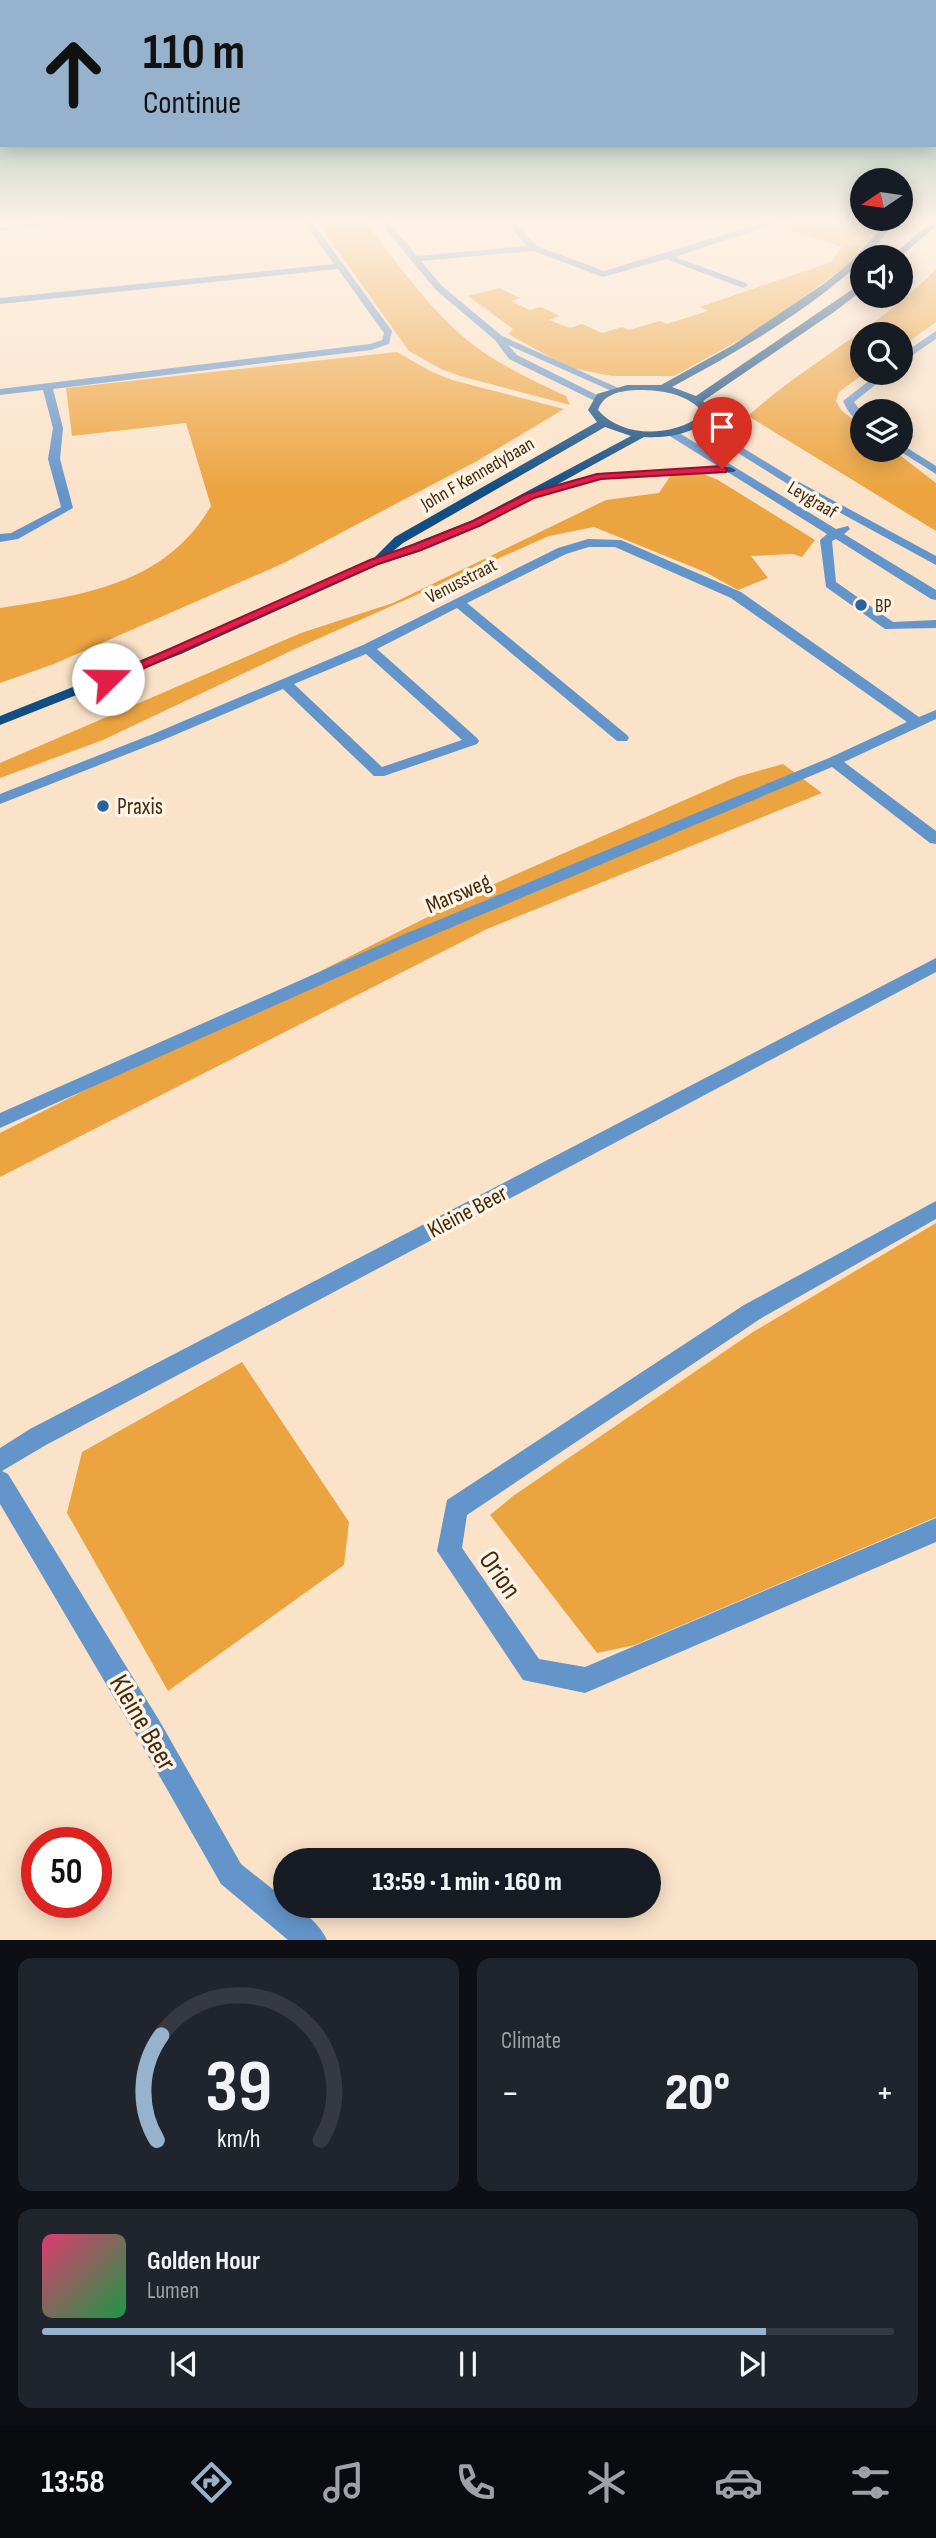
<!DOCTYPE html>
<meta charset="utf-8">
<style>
body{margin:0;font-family:"Sofia Sans Condensed",sans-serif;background:#20242c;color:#f1f3f6;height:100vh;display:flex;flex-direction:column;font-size:26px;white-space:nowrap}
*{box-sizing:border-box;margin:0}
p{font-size:23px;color:#9ea1a6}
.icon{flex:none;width:38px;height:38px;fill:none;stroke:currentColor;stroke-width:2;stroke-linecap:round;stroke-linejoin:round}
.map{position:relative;height:1940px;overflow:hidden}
.drawer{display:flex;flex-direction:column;gap:18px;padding:18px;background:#0d0f14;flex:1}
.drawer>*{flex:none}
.hud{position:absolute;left:0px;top:0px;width:936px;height:147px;box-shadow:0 4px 18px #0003;background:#97b2cd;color:#111;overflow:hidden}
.needle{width:46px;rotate:257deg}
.tools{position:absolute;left:850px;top:168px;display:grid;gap:14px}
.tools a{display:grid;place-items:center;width:63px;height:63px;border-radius:50%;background:#171b24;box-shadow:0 4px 18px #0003;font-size:35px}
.speed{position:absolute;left:21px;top:1827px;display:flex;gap:14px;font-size:35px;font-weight:700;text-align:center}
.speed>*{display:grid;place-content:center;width:91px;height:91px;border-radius:50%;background:#171b24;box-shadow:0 4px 18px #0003;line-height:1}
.speed .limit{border:10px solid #d22;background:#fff;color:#111}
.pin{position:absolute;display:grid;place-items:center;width:60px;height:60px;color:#fff;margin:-72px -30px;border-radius:50% 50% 50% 0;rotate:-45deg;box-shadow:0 0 7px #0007}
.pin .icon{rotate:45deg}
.me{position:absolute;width:77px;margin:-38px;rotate:68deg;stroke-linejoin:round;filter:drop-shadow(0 0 5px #0008)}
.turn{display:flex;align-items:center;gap:24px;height:147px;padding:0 28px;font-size:32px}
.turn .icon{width:91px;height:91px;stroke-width:2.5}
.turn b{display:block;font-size:49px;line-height:60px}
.big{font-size:52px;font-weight:800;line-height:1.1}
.drawer .card{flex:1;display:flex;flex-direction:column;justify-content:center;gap:10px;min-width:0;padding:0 24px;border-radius:14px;background:#20242c}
.drawer .dial{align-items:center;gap:0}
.dial svg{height:182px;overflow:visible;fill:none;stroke:#363941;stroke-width:7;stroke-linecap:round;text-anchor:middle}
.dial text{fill:#f1f3f6;stroke:none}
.song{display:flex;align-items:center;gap:21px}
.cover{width:84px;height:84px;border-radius:10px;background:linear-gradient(135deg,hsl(340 70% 55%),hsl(140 70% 35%))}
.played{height:7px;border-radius:4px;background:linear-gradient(90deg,#97b2cd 85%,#363941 85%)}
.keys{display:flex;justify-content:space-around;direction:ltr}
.heat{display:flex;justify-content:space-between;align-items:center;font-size:38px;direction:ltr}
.drawer .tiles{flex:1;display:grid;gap:18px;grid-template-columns:1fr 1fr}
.card:last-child{grid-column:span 2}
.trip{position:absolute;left:273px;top:1848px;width:388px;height:70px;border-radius:35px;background:#171b24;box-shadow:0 4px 18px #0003;font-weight:800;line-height:70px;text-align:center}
.dock{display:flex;height:112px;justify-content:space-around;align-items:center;background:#090b0e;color:#9ea1a6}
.dock .icon{width:49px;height:49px}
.dock .current{color:#97b2cd}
.dock b{font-size:32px;color:#f1f3f6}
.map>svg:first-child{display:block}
.green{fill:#eca440}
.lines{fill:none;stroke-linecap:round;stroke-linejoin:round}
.minor{fill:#6495ca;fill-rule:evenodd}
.major{fill:#124d84;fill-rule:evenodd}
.route{fill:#e11d48;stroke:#92132f;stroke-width:2}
.poi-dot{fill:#2a629a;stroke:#fff3e5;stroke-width:2.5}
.labels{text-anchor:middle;stroke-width:7;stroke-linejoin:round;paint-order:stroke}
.far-street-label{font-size:19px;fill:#432c0e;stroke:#fff3e5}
.far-poi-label{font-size:19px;fill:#432c0e;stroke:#fff3e5;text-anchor:start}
.poi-label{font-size:23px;fill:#432c0e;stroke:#fff3e5;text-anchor:start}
.street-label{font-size:23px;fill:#432c0e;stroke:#fff3e5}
.near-street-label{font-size:28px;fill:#432c0e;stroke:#fff3e5}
</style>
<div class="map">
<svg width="936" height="1940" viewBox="0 0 936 1940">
<rect width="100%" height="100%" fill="#fbe3c9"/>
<!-- green -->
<path class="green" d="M 315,219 L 363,219 C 393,257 423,301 460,334 C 491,361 529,379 566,396 L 570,405 L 460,376 L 441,369 L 409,351 Z
M 801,219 L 884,219 L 846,266 L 763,327 L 674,376 L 612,376 L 570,368 L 508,334 L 513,329 L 468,296 L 499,288 L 520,298 L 511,301 L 530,310 L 541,307 L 560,316 L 549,320 L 570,328 L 582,324 L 602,333 L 622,327 L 629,330 L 660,321 L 667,324 L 708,311 L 700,307 L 831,262 L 842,247 L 779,227 Z
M 936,269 L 936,322 L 901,347 L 901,334 L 863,334 L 863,373 L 865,373 L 839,392 L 836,401 L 841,410 L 863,427 L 863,450 L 893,450 L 936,483 L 936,531 L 748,416 C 807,363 881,326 936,269 Z
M 397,352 L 432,372 L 452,380 L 564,409 L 477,461 L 284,563 L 54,664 L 0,683 L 0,608 C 83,595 165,585 211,506 L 186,423 L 72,436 L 66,388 Z
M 704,474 L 718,480 L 815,540 L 802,557 L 793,554 L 751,556 L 768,578 L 738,590 L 705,572 L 594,527 L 549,536 L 295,649 L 103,740 L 0,778 L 0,763 L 301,633 L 393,603 L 606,500 L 659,493 L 671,475 Z
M 783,764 L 822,793 L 487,929 L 0,1177 L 0,1133 L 485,888 L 737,777 Z
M 936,1223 L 936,1517 L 635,1645 L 597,1653 L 490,1515 L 513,1496 L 753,1332 Z
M 242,1362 L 349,1522 L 344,1565 L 168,1691 L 67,1513 L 82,1452 Z"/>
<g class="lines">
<!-- minor -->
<path class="minor" d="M 75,219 L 106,219 L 0,231 L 0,227 Z
M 302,219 L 310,219 L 392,331 L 389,344 L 371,350 L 53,389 L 63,428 L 60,459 L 73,508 L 18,539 L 0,542 L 0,534 L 11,533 L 61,507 L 48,459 L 53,428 L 43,390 L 0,395 L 0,389 L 370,344 L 382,340 L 384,333 L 338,269 L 0,304 L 0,298 L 334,264 Z
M 377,219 L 386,219 L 417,256 L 527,246 L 503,219 L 512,219 L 537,246 L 604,271 L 776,219 L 789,219 L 675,257 L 746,283 L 748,285 L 743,288 L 666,259 L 603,277 L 533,251 L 421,261 L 442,286 L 502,336 L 623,390 L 614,392 L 508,345 L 517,355 L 601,397 L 601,401 L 597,402 L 509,359 L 495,340 L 436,290 Z
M 936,331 L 936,339 L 901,363 L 901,355 Z
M 879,373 L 890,373 L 854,402 L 863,414 L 863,423 C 853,420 847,410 843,401 Z
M 699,421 L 799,482 L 936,556 L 936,565 L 791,486 L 695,426 L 694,424 Z
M 668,431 L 676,431 L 836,529 L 848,526 L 850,529 L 844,534 L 936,590 L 936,600 L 931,599 L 836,539 L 832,541 L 836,582 L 893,622 L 936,620 L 936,628 L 885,629 L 826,587 L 820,540 L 827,534 L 668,435 Z
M 901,444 L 936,466 L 936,474 L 898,450 L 901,450 Z
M 588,539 L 621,540 L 741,592 L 919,717 L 936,710 L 936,719 L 844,762 L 936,831 L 936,844 L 930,843 L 832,767 L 419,941 L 0,1128 L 0,1113 L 407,933 L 829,758 L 907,722 L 731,598 L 615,547 L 589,547 L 566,554 L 467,603 L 627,735 L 629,738 L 627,741 L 617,741 L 457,608 L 377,649 L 477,738 L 479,741 L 477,744 L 384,776 L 374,776 L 283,689 L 163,740 L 0,804 L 0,794 L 153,734 L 363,645 L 558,548 ZM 366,654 L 462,740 L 382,767 L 294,684 Z
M 936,958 L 936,972 L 46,1445 L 2,1471 L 8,1474 L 159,1720 L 241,1864 L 285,1899 L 285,1906 C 301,1906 321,1926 327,1940 L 288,1940 L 221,1884 L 139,1740 L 0,1504 L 0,1448 L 30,1429 Z
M 936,1201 L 936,1219 L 760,1319 L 467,1515 L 462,1548 L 539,1659 L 585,1667 L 936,1518 L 936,1542 L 585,1693 L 523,1680 L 437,1551 L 447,1500 L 744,1305 Z"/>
<!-- major -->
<path class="major" d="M 890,219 L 899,219 C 883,236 869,255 852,270 C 798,317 735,353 672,387 L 696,396 L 863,282 L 863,290 L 834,312 L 703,401 L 708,406 L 709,418 C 692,435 667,438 644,437 L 481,526 L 421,551 L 378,565 L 181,654 L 0,725 L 0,716 L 171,648 L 374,558 L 395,537 L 597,422 L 588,410 L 597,394 L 627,385 L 661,385 L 733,345 L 825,283 L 847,265 ZM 636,390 C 659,390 680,392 698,407 L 699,417 C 670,437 622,438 598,410 C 604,393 621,391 636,390 ZM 605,427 L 631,436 L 473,520 L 392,552 L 403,543 Z
M 933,220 L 936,220 L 936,226 L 900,257 L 891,257 Z
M 730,467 L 736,470 L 734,472 L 601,479 L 567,487 L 561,484 L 601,473 Z"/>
</g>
<!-- sky -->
<linearGradient id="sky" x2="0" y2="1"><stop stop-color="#77aea0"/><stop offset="0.45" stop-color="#fdf2e7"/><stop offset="1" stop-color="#fdf2e7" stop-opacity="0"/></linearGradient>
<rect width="936" height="491" fill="url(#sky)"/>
<!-- route -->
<path class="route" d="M 722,466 L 727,469 L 726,472 L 601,479 L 534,498 L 481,525 L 421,550 L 378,564 L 113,682 L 108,683 L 102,679 L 370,560 L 413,545 L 473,521 L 526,494 L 597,474 Z"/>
<!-- markers -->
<g class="poi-dot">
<circle cx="861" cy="605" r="7"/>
<circle cx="103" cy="806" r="7"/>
</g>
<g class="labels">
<!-- far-street labels -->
<g class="far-street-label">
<text transform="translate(477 473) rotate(-30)" y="7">John F Kennedybaan</text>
<text transform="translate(813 499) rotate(31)" y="7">Leygraaf</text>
<text transform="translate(461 580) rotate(-27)" y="7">Venusstraat</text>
</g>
<!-- far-poi labels -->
<g class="far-poi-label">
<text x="875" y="612">BP</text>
</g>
<!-- poi labels -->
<g class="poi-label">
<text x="117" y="814">Praxis</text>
</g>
<!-- street labels -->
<g class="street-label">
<text transform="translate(458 893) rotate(-23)" y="8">Marsweg</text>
<text transform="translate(467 1211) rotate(-28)" y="8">Kleine Beer</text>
</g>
<!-- near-street labels -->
<g class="near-street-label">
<text transform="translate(501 1574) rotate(55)" y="10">Orion</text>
<text transform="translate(144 1722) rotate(60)" y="10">Kleine Beer</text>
</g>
</g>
</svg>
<div class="tools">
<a><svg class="needle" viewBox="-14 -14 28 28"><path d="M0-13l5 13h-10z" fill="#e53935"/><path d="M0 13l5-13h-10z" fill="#9ea1a6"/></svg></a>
<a><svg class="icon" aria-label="sound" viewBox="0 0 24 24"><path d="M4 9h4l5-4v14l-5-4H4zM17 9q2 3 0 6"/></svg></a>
<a><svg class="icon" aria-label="search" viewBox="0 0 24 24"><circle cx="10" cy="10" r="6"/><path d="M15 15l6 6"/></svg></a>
<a><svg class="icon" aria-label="layers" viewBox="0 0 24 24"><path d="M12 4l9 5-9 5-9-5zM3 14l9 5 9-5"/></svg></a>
</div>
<div class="speed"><div class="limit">50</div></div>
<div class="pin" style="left:722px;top:469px;background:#d93025"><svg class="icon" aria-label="arrive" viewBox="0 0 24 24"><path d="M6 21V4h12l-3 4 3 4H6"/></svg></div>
<svg class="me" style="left:108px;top:679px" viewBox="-20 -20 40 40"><circle r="19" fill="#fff"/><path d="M0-13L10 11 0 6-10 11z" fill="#e11d48"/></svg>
<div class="trip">13:59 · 1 min · 160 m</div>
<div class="hud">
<div class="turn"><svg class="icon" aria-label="ahead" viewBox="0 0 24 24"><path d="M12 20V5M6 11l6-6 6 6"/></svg><div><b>110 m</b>Continue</div></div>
</div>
</div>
<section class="drawer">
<div class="tiles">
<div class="card dial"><svg viewBox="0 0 100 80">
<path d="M14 69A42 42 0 1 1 86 69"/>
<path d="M14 69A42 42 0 0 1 16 23" stroke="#97b2cd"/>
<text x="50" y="56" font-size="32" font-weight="700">39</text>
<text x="50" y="72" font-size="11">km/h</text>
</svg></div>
<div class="card"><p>Climate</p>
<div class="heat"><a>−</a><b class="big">20°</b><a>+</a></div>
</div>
<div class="card">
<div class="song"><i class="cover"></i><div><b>Golden Hour</b><p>Lumen</p></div></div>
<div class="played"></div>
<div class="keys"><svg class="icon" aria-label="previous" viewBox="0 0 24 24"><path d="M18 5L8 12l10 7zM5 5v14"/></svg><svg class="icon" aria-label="pause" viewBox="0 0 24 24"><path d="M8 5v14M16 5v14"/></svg><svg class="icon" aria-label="next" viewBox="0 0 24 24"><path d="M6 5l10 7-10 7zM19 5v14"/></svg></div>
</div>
</div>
</section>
<nav class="dock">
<b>13:58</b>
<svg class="icon current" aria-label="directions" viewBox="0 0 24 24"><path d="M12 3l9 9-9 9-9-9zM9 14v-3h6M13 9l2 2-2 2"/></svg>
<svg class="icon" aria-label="music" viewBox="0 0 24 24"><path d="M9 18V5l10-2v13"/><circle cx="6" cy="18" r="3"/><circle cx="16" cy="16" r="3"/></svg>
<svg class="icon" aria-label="phone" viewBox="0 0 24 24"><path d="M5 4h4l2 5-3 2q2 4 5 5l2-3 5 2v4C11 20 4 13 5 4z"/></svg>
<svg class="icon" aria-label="climate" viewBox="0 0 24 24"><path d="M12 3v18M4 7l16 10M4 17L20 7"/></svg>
<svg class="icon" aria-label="car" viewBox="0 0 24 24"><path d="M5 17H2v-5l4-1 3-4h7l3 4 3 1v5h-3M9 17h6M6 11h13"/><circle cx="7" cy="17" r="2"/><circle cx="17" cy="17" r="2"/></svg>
<svg class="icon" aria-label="filters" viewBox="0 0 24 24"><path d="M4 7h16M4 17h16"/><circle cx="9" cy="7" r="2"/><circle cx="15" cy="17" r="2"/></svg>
</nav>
